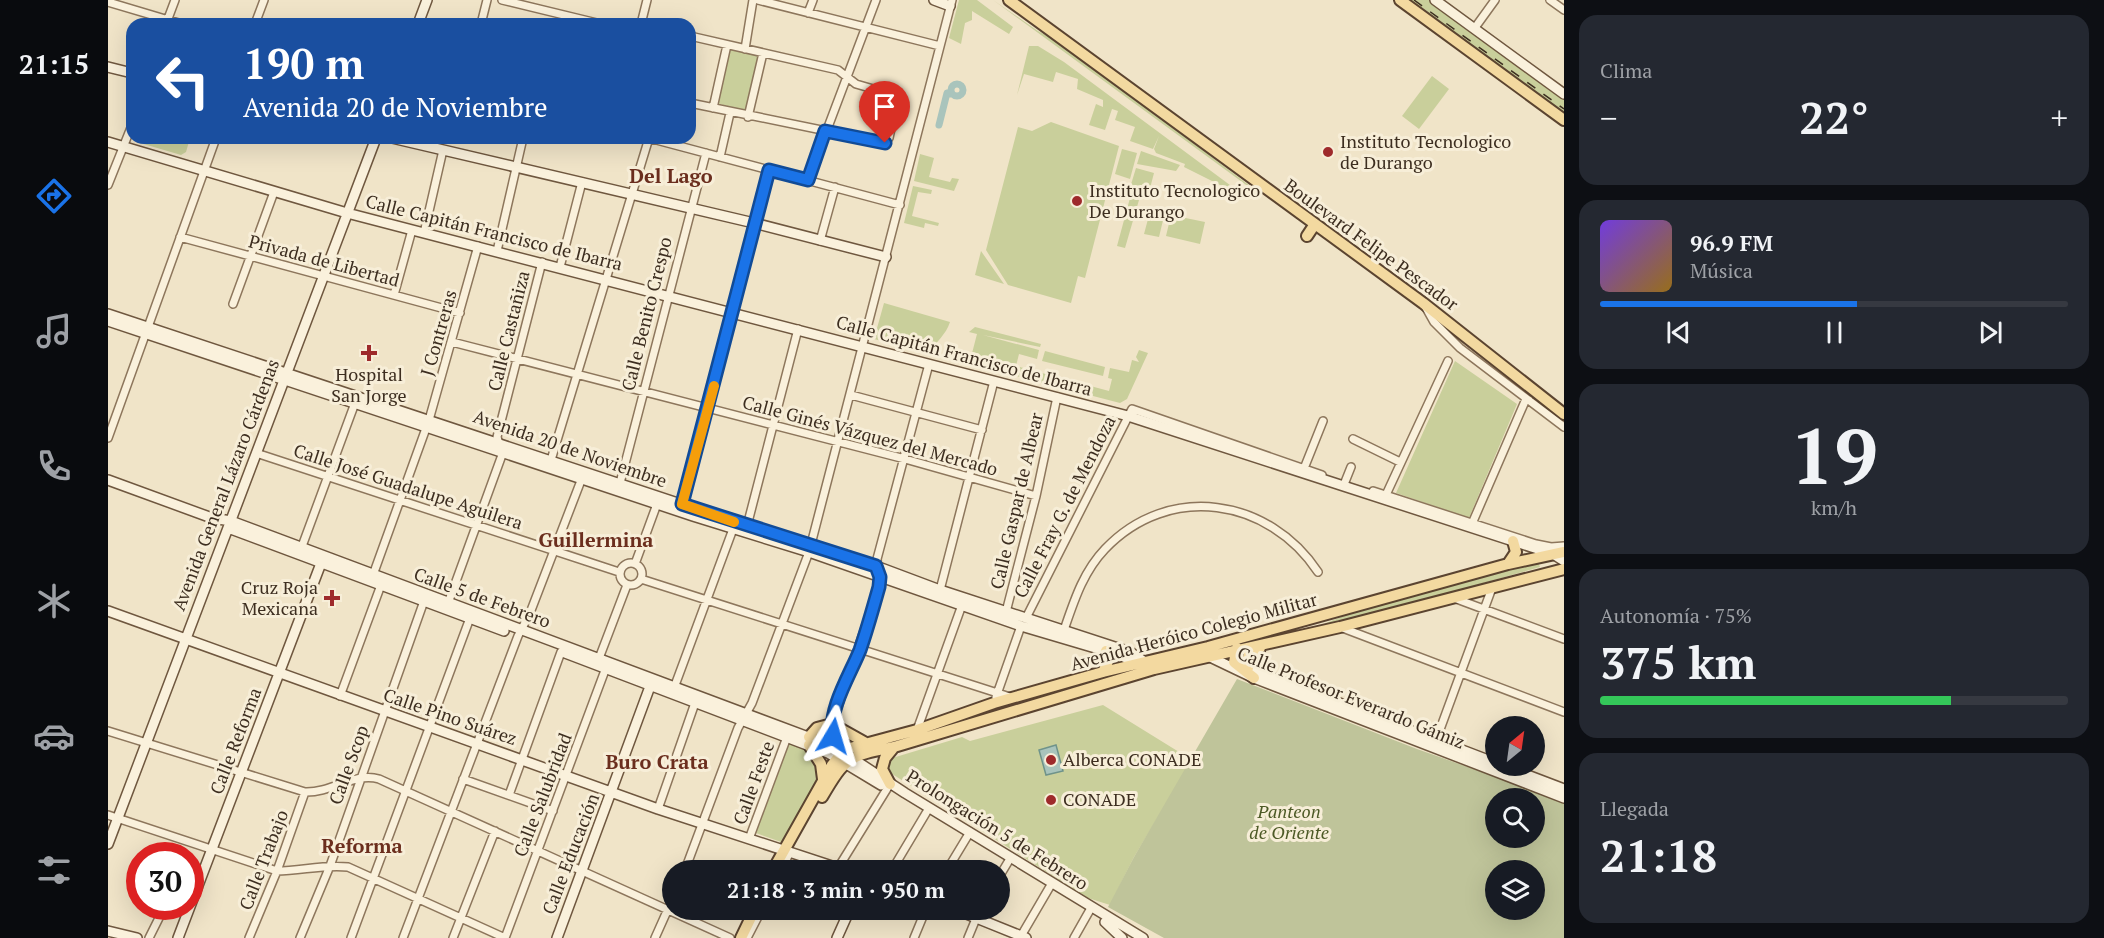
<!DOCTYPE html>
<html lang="es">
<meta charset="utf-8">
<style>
body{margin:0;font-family:"PT Serif",serif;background:#242831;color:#f1f3f6;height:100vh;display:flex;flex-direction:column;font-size:22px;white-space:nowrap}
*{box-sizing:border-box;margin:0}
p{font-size:20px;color:#9ea1a6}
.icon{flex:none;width:33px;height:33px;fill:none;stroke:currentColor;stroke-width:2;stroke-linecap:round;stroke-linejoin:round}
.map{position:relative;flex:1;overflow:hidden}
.drawer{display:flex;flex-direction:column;gap:15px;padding:15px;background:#0d0f14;width:540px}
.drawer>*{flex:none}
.top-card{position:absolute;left:18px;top:18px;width:570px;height:126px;border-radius:18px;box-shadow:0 6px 24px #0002;background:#1a4fa0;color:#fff;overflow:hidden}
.needle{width:39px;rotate:29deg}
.fabs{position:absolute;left:1377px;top:716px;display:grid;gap:12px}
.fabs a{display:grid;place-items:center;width:60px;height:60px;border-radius:50%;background:#171b24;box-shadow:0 6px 24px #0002;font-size:30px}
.speed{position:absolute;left:18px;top:842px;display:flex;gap:12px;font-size:30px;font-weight:700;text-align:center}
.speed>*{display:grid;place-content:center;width:78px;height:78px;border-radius:50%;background:#171b24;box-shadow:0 6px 24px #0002;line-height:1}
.speed .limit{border:9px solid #d22;background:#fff;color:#111}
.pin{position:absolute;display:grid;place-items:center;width:51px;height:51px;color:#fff;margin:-62px -26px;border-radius:50% 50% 50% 0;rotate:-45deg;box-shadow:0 0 6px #0007}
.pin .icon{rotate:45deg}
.me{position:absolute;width:66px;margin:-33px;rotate:7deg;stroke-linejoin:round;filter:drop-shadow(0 0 4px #0008)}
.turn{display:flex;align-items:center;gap:21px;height:126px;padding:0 18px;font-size:27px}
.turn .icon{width:78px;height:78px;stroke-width:2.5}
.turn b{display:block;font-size:42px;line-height:51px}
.big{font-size:45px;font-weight:700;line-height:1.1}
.drawer .widget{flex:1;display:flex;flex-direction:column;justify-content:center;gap:9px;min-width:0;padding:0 21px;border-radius:18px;background:#242831}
.drawer .dial{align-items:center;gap:0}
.dial b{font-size:78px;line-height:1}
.song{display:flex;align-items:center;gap:18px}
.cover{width:72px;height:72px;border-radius:9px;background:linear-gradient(135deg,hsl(260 70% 55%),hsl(40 70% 35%))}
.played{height:6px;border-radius:3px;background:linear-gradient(90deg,#1a73e8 55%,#363941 55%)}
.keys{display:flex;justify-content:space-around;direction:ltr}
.heat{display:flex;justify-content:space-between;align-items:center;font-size:33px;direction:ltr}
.charge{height:9px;border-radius:4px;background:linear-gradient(90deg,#34c759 75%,#363941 0)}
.trip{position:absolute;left:554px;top:860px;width:348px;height:60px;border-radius:30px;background:#171b24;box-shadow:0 6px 24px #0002;font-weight:700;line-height:60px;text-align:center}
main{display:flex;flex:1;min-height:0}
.dock{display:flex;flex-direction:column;width:108px;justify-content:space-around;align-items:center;background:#090b0e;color:#9ea1a6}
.dock .icon{width:42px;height:42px}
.dock .selected{color:#1a73e8}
.dock b{font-size:27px;color:#f1f3f6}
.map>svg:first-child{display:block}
.green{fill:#c9cf9b}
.cemetery{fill:#bfc49a;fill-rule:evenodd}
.water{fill:#a9c4bc;stroke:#6f938a;stroke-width:1.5}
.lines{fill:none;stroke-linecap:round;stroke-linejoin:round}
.canal{stroke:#a9c4bc;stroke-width:7}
.street-casing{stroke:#8d765c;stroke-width:10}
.secondary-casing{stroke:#6f573f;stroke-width:12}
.primary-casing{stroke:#5b4430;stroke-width:14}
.street{stroke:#faf1dc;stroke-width:7}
.secondary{stroke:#faf1dc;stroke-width:9}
.primary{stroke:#f3d9a0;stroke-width:10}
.rail{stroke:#3d2e20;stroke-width:1.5;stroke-dasharray:10 10;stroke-linecap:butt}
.route-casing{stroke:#114b97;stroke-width:15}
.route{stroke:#1a73e8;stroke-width:10}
.slow{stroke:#f59e0b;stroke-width:10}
.poi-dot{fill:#9e2a2b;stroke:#f7eed8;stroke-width:2}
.labels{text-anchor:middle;stroke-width:6;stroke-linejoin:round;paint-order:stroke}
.poi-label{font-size:18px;fill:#3d2e20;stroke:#f7eed8;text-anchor:start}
.street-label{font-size:18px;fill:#3d2e20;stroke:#f7eed8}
.park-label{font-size:18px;font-style:italic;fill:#4d5a26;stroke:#f7eed8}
.neighbourhood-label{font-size:20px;font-weight:bold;fill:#6b2e1e;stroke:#f7eed8}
</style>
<main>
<nav class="dock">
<b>21:15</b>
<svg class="icon selected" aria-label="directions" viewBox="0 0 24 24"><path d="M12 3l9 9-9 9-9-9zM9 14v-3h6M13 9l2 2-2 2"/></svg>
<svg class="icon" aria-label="music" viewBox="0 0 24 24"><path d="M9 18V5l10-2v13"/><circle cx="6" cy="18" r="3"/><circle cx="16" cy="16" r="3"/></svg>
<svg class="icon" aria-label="phone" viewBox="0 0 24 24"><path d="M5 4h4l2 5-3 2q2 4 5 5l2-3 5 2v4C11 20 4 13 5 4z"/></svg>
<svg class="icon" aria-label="climate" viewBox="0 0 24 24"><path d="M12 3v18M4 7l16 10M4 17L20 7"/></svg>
<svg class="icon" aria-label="car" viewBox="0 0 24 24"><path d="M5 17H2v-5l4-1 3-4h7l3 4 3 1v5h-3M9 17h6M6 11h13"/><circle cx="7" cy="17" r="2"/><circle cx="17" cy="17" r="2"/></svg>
<svg class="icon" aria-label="filters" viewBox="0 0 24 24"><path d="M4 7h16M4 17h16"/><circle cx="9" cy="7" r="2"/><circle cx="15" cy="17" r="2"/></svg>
</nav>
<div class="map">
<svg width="1456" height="938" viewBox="0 0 1456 938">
<rect width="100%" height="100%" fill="#f0e4c8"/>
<!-- green -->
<path class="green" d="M 851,0 L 869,0 L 905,27 L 901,34 L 864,11 L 864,20 L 857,23 L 853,44 L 841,38 Z
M 885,0 L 930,31 L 953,43 L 1142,186 L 1141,187 Z
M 1302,0 L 1321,0 L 1456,99 L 1456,113 Z
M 921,46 L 930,46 L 956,62 L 1130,191 L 1124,191 L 1076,167 L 1077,164 L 1048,153 L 1046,149 L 1051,136 L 1045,149 L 1022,141 L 1027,127 L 1007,120 L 1010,111 L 1004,109 L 997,130 L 981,125 L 988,104 L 995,107 L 995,100 L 969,89 L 970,79 L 948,72 L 945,82 L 916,74 L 909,95 Z
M 622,48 L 651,55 L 637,111 L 608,103 Z
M 1324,76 L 1341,89 L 1311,129 L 1294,116 Z
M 943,122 L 1011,146 L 977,278 L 970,276 L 963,303 L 900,285 L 878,250 L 910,127 L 924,131 Z
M 27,138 L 82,138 L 78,152 L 73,155 L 29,142 Z
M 1014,149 L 1029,153 L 1022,179 L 1007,174 Z
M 1033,151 L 1072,165 L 1068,171 L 1029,164 Z
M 812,154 L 826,158 L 821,177 L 842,182 L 844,178 L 851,179 L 846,191 L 806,181 Z
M 1028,168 L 1046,173 L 1040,196 L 1021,191 Z
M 805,186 L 824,190 L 823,194 L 810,192 L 804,216 L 831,223 L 830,226 L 817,223 L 816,228 L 796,223 Z
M 1022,198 L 1031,200 L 1017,248 L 1009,246 Z
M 1043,208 L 1057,212 L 1051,237 L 1036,234 Z
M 1063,215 L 1097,222 L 1092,244 L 1058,236 Z
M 873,251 L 896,284 L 867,275 Z
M 776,303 L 842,322 C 838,335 828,341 822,353 L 766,339 Z
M 867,327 L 933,344 L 932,347 L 875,335 L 931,350 L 929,359 L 911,354 L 908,366 L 1001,391 L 1004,379 L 1000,378 L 1002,368 L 1021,372 L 1024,360 L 1031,362 L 1028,357 L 1031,350 L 1040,353 L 1019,399 L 1012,403 L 865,365 L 862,361 L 869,334 L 861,332 Z
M 937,351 L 997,367 L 995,376 L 934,361 Z
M 1347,361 L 1409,404 L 1361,518 L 1288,493 Z
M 1430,562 L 1432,567 L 1177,639 L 1241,614 Z
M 995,705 L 1084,760 L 1026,857 L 1002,905 L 980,898 L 781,772 L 781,759 L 854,737 L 862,741 Z
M 682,741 L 707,755 L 712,779 L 673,842 L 648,833 Z"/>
<!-- cemetery -->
<path class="cemetery" d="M 1129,679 L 1309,749 L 1456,801 L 1456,938 L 1056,938 L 1000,907 L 1026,857 ZM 1388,798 L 1426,798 L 1426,837 L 1388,837 ZM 1388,870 L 1426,870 L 1426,909 L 1388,909 Z"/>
<!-- water -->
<path class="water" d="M 948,745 L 955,771 L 938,775 L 931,750 Z"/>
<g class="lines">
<!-- canal -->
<path class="canal" d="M843 90a6 6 0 1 1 12 0a6 6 0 1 1-12 0Z
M 831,125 L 839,93 L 843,94"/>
<defs>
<path id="street" d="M 394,0 L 493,24
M 650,0 L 832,46
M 1442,0 L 1456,10
M 0,2 L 74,24
M 700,13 L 705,0
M 58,24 L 67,0
M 147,24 L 156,0
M 373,24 L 379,0
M 533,24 L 539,0
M 1366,29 L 1387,0
M 582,36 L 730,70 L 748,84 L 786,95 L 789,100 L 781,138 L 777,143 L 582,103
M 637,49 L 645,0
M 605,108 L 619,45
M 640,117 L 655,53
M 541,138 L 792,205
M 612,157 L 622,113
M 700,180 L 768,0
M 0,185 L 24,125
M 316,233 L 335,150
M 72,237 L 352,313
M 712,241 L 727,187
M 389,251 L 415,138
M 452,267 L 474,182
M 286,295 L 304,230
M 125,304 L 166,192
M 1317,306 L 1326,322 L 1352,348 L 1456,427
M 344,342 L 797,459 L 928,496
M 743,395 L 874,430
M 0,438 L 108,138
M 1245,439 L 1292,462
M 148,453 L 511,572
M 443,460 L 541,138
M 1195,471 L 1215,421
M 1237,482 L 1243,467
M 512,483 L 598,153
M 1265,491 L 1428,544 L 1443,547 L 1456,546
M 1277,497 L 1340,361
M 575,504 L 661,170
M 639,526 L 690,329
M 1363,526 L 1418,399 L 1421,400
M 193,549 L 247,403
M512 574a11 11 0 1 1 22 0a11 11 0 1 1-22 0Z
M 527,564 L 549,504
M 265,575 L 321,420 L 370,246
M 533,579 L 902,697
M 832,590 L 886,381
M 1346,598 L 1456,639
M 339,606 L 394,455 L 389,437 L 434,262
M 898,612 L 928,496 L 949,397
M 918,618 L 1024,409 L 1214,475
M 1232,627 L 1456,712
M 956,630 C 966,601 975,572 997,549 C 1061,482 1161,498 1210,572
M 490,661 L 519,585
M 566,688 L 625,529
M 232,696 L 273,585
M 888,697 L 913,626
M 809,730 L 854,605
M 0,731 L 197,792 C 224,793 246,772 271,779 L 622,938
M 1327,743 L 1384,588
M 733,748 L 725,736 L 724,724 L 771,587 L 769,559 L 821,364
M 355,779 L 445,811
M 401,795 L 453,652
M 550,809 L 587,703
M 0,815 L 169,871 C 193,871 216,864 240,867 L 397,938
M 641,839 L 679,737
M 730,868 L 782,784
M 577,870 L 630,728 L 644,703 L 701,552 L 844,0
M 673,870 L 682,852
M 784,870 L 821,808
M 839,870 L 862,832
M 891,877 L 903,857
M 913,936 L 944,883
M 41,938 L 54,912
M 141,938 L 169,871 L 197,792
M 192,938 L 222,866 L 316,601
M 243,938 L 362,618
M 295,938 L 410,636 L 422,613 L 474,478
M 345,938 L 387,831
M 397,938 L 499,665
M 547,938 L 564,900
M 639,938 L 654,909
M 806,938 L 818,909
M 860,938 L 872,909
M 966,938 L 983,908"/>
<path id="secondary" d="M 826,0 L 842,6
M 1327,0 L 1456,94
M 310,24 L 319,0
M 0,67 L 24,73
M 284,138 L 646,223 L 778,257
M 0,142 L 239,213 L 1020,416 L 1445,554 L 1456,561
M 0,314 L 639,526 L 768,566 L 832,590 L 1022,652 L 1040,664
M 0,321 L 585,516 L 701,552 L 913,626 L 1011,655 L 1031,664
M 0,480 L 104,518 L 123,521 L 727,747 L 797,793 L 1035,938
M 120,528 L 396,631
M 0,611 L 550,809 L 736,870
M 457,653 L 720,753 L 773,785
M 1098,655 L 1146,678 L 1456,798
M 1135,666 L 1388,763
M 1393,765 L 1456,789
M 0,844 L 268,138
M 846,909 L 918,938
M 997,922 L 1014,938
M 0,931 L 29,938
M 70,938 L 215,558
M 449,938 L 544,681
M 729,938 L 742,909"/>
<path id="primary" d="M 901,0 L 1315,303 L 1456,414
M 1292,0 L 1456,120
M 1199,236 L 1207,224
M 1400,564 L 1408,552 L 1405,541
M 1129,648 L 1126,662 L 1146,678
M 1140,668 L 1140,657 L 1152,648
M 995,672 L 1001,659 L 998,651
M 701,737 L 709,728 L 724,724 L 758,743
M 701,745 L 713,764 L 715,779
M 782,784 L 774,769 L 777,758 L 786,747
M 714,797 C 738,756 741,756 786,747 L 1046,669 L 1232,627 L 1456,569
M 665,870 L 724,765 L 735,751 L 742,748 L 809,730 L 886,703 L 995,672 L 1100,647 L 1400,564 L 1456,552
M 633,938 L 647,909"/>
</defs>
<!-- street casing -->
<use href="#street" class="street-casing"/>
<!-- secondary casing -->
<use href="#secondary" class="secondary-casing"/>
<!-- primary casing -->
<use href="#primary" class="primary-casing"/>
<!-- street -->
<use href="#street" class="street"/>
<!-- secondary -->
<use href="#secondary" class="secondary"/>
<!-- primary -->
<use href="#primary" class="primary"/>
<!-- rail -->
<path class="rail" d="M 1306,0 L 1456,109"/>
</g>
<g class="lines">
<defs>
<path id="route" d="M 725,736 C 720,709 742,675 752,650 C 759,630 765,608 771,587 L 772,577 L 768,566 L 574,504 L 661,170 L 700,180 L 717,131 L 777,143"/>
</defs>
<!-- route casing -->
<use href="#route" class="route-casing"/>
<!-- route -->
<use href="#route" class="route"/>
<!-- slow -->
<path class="slow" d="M 606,386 L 574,504 L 626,522"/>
</g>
<!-- markers -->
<g class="poi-dot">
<circle cx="1220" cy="152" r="6"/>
<circle cx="969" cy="201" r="6"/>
<path d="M258 344h6v6h6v6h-6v6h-6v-6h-6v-6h6z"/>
<path d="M221 589h6v6h6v6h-6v6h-6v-6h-6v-6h6z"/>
<circle cx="943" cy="760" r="6"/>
<circle cx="943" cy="800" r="6"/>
</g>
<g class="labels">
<!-- poi labels -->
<g class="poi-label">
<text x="1232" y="148">Instituto Tecnologico<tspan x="1232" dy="21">de Durango</tspan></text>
<text x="981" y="197">Instituto Tecnologico<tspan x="981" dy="21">De Durango</tspan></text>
<text x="261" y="381" text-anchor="middle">Hospital<tspan x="261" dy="21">San Jorge</tspan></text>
<text x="210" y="594" text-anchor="end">Cruz Roja<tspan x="210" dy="21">Mexicana</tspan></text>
<text x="955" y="766">Alberca CONADE</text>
<text x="955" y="806">CONADE</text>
</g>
<!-- street labels -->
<g class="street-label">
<text transform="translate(386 233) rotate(14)" y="6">Calle Capitán Francisco de Ibarra</text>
<text transform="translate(1263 245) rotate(36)" y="6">Boulevard Felipe Pescador</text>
<text transform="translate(216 261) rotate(15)" y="6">Privada de Libertad</text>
<text transform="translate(539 314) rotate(-76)" y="6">Calle Benito Crespo</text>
<text transform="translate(401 331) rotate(-76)" y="6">Calle Castañiza</text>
<text transform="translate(331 333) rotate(-74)" y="6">J Contreras</text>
<text transform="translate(856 356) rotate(15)" y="6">Calle Capitán Francisco de Ibarra</text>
<text transform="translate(762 436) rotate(15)" y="6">Calle Ginés Vázquez del Mercado</text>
<text transform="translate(462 449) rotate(19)" y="6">Avenida 20 de Noviembre</text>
<text transform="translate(118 485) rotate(-69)" y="6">Avenida General Lázaro Cárdenas</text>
<text transform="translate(300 487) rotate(18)" y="6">Calle José Guadalupe Aguilera</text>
<text transform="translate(909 501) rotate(-77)" y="6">Calle Gaspar de Albear</text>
<text transform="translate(957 507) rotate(-63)" y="6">Calle Fray G. de Mendoza</text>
<text transform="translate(374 598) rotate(20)" y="6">Calle 5 de Febrero</text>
<text transform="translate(1086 632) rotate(-15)" y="6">Avenida Heróico Colegio Militar</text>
<text transform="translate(1243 698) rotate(22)" y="6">Calle Profesor Everardo Gámiz</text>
<text transform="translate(342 717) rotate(19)" y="6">Calle Pino Suárez</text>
<text transform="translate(128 741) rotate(-69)" y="6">Calle Reforma</text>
<text transform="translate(241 765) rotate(-70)" y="6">Calle Scop</text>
<text transform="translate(646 783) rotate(-70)" y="6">Calle Feste</text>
<text transform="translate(435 795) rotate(-69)" y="6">Calle Salubridad</text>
<text transform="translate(889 830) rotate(32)" y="6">Prolongación 5 de Febrero</text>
<text transform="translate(463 854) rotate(-69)" y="6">Calle Educación</text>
<text transform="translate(156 860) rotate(-69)" y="6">Calle Trabajo</text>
</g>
<!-- park labels -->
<g class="park-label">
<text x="1181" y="818">Panteon<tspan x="1181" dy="21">de Oriente</tspan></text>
</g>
<!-- neighbourhood labels -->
<g class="neighbourhood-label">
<text x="563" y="183">Del Lago</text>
<text x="488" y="547">Guillermina</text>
<text x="549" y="769">Buro Crata</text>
<text x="254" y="853">Reforma</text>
</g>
</g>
</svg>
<div class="fabs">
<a><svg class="needle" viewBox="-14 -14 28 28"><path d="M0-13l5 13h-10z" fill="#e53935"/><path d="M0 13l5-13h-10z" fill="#9ea1a6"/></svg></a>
<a><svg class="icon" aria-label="search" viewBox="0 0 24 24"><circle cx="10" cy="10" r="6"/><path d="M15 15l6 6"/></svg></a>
<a><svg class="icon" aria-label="layers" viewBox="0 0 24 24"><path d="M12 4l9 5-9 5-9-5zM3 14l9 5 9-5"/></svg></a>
</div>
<div class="speed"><div class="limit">30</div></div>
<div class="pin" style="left:777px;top:143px;background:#d93025"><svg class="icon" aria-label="arrive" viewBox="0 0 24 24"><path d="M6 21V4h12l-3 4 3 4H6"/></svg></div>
<svg class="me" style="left:725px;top:736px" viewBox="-20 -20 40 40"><path d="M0-17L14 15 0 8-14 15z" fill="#1a73e8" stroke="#fff" stroke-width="4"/></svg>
<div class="trip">21:18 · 3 min · 950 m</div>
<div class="top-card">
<div class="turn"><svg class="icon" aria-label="left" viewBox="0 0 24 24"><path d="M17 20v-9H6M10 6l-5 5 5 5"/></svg><div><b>190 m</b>Avenida 20 de Noviembre</div></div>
</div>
</div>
<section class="drawer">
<div class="widget"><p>Clima</p>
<div class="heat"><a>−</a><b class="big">22°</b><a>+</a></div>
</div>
<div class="widget">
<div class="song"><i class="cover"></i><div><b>96.9 FM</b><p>Música</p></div></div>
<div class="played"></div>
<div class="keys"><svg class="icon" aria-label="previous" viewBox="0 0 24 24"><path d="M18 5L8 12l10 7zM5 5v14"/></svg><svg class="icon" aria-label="pause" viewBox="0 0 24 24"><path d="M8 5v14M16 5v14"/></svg><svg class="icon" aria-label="next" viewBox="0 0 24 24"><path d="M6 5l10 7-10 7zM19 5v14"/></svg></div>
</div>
<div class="widget dial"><b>19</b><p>km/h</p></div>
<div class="widget"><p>Autonomía · 75%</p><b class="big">375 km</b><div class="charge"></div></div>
<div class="widget"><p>Llegada</p><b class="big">21:18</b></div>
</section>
</main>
